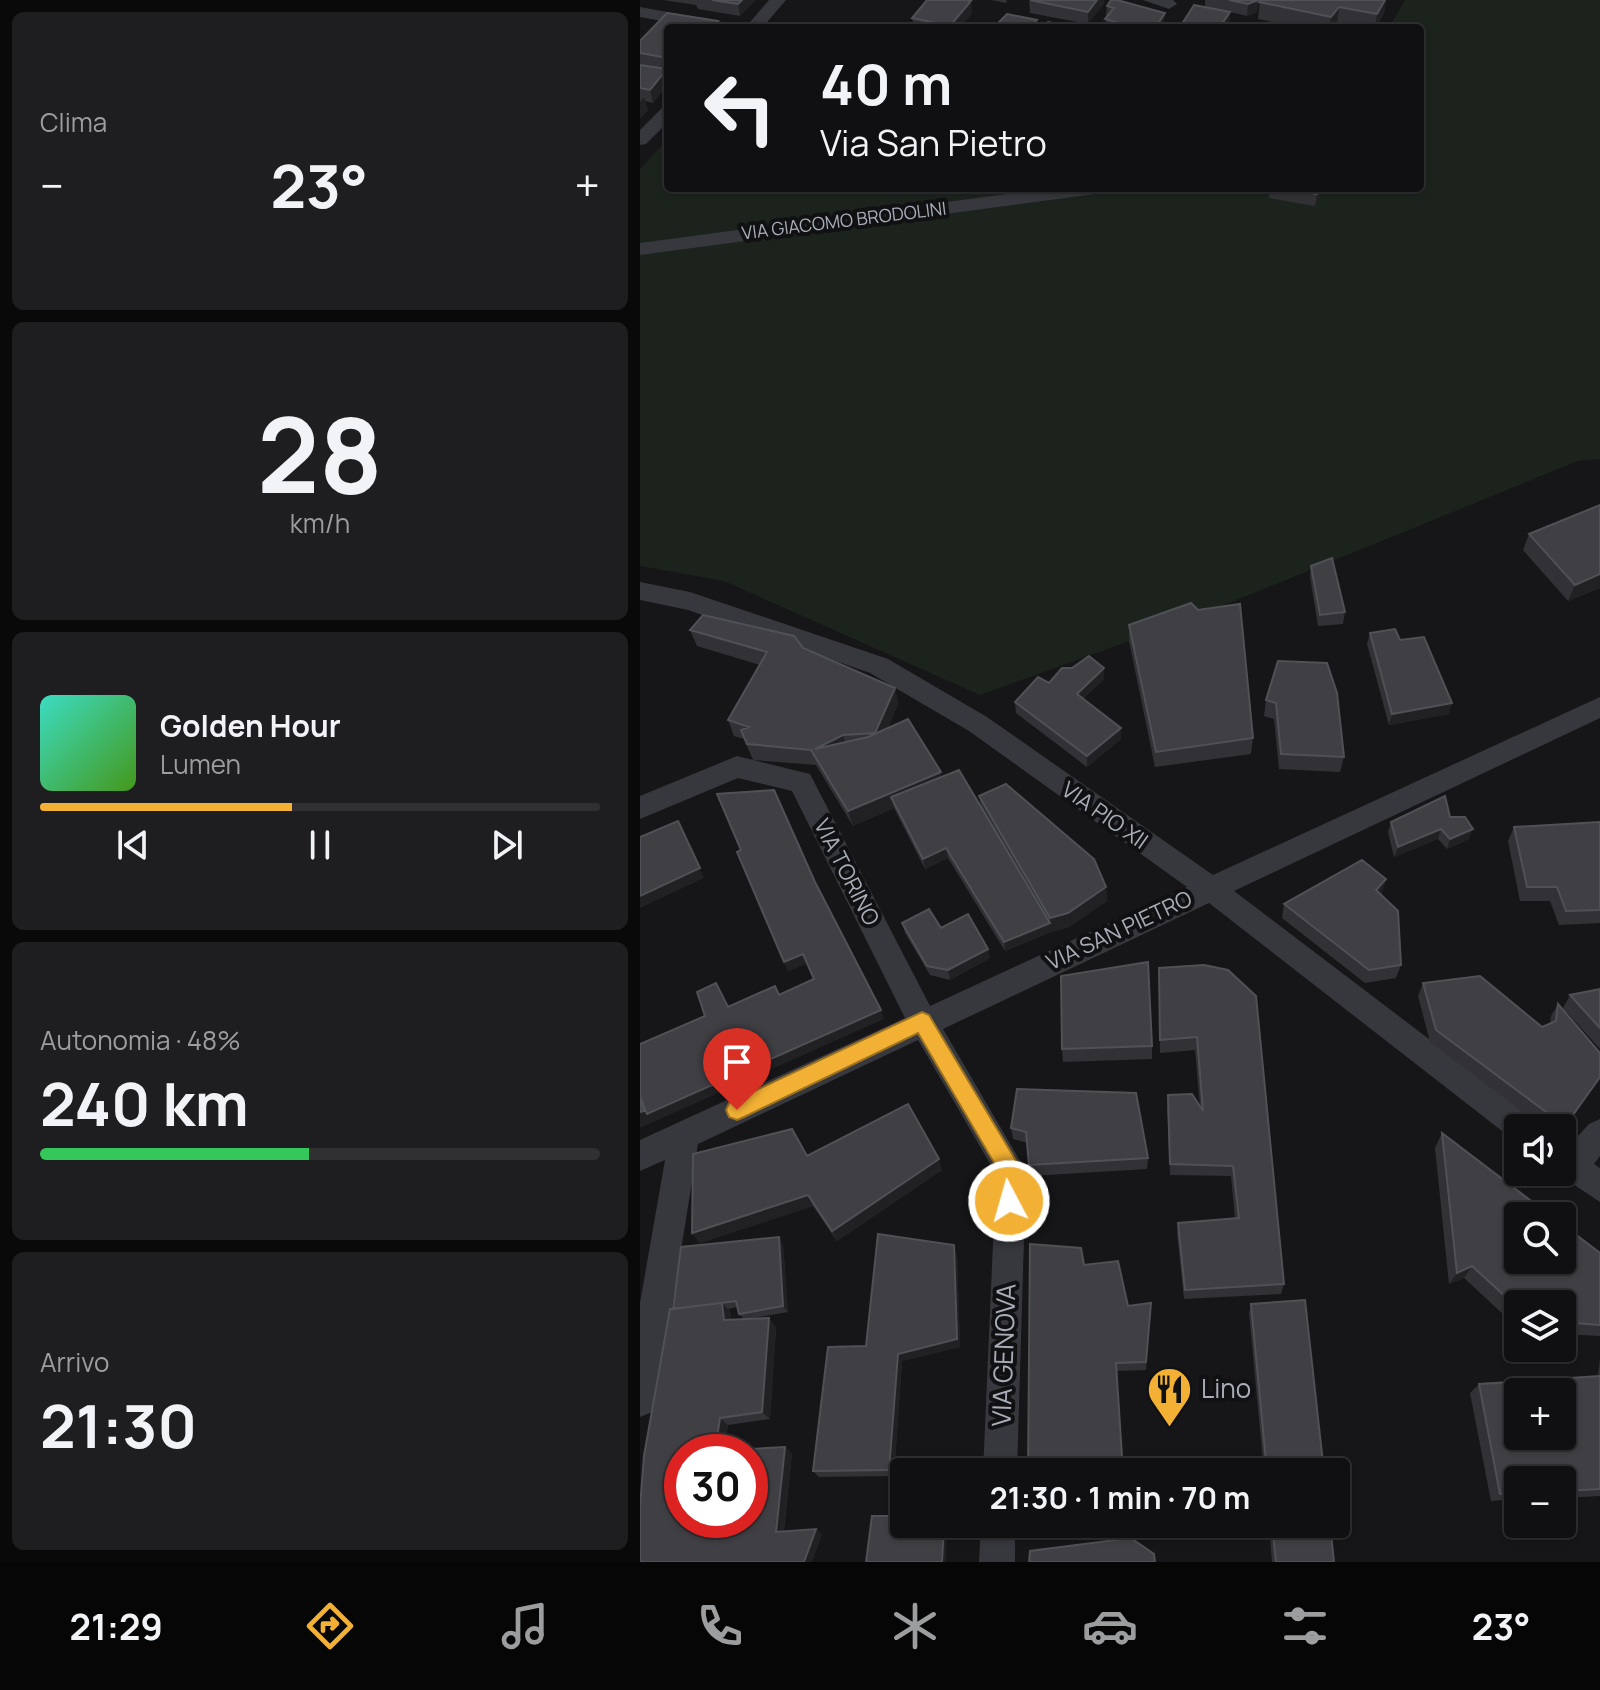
<!DOCTYPE html>
<html lang="it">
<meta charset="utf-8">
<style>
body{margin:0;font-family:Manrope,sans-serif;background:#1e1e20;color:#f1f3f6;height:100vh;display:flex;flex-direction:column;font-size:30px;white-space:nowrap}
*{box-sizing:border-box;margin:0}
p{font-size:26px;color:#9c9d9f}
.icon{flex:none;width:44px;height:44px;fill:none;stroke:currentColor;stroke-width:2;stroke-linecap:round;stroke-linejoin:round}
.map{position:relative;flex:1;overflow:hidden}
.drawer{display:flex;flex-direction:column;gap:12px;padding:12px;background:#09090a;width:640px}
.drawer>*{flex:none}
.guide{position:absolute;left:24px;top:24px;width:760px;height:168px;border-radius:8px;box-shadow:0 2px 6px #0004,0 0 0 2px #303032;background:#101012;color:#f1f3f6;overflow:hidden}
.controls{position:absolute;left:864px;top:1114px;display:grid;gap:16px}
.controls a{display:grid;place-items:center;width:72px;height:72px;border-radius:8px;background:#101012;box-shadow:0 2px 6px #0004,0 0 0 2px #303032;font-size:40px}
.speed{position:absolute;left:24px;top:1434px;display:flex;gap:16px;font-size:40px;font-weight:700;text-align:center}
.speed>*{display:grid;place-content:center;width:104px;height:104px;border-radius:50%;background:#101012;box-shadow:0 2px 6px #0004,0 0 0 2px #303032;line-height:1}
.speed .limit{border:12px solid #d22;background:#fff;color:#111}
.pin{position:absolute;display:grid;place-items:center;width:68px;height:68px;color:#fff;margin:-82px -34px;border-radius:50% 50% 50% 0;rotate:-45deg;box-shadow:0 0 8px #0007}
.pin .icon{rotate:45deg}
.me{position:absolute;width:88px;margin:-44px;rotate:354deg;stroke-linejoin:round;filter:drop-shadow(0 0 6px #0008)}
.turn{display:flex;align-items:center;gap:28px;height:168px;padding:0 24px;font-size:36px}
.turn .icon{width:104px;height:104px;stroke-width:2.5}
.turn b{display:block;font-size:56px;line-height:68px}
.big{font-size:60px;font-weight:700;line-height:1.1}
.drawer .card{flex:1;display:flex;flex-direction:column;justify-content:center;gap:12px;min-width:0;padding:0 28px;border-radius:12px;background:#1e1e20}
.drawer .dial{align-items:center;gap:0}
.dial b{font-size:104px;line-height:1}
.song{display:flex;align-items:center;gap:24px}
.cover{width:96px;height:96px;border-radius:12px;background:linear-gradient(135deg,hsl(170 70% 55%),hsl(100 70% 35%))}
.played{height:8px;border-radius:4px;background:linear-gradient(90deg,#f2b134 45%,#303032 45%)}
.keys{display:flex;justify-content:space-around;direction:ltr}
.heat{display:flex;justify-content:space-between;align-items:center;font-size:44px;direction:ltr}
.charge{height:12px;border-radius:6px;background:linear-gradient(90deg,#34c759 48%,#303032 0)}
.trip{position:absolute;left:250px;top:1458px;width:460px;height:80px;border-radius:8px;background:#101012;box-shadow:0 2px 6px #0004,0 0 0 2px #303032;font-weight:700;line-height:80px;text-align:center}
.tabs{display:flex;height:128px;justify-content:space-around;align-items:center;background:#060607;color:#9c9d9f}
.tabs .icon{width:56px;height:56px}
.tabs .selected{color:#f2b134}
.tabs b{font-size:36px;color:#f1f3f6}
main{display:flex;flex:1;min-height:0}
.map>svg:first-child{display:block}
.green{fill:#1c231d}
.lines{fill:none;stroke-linecap:round;stroke-linejoin:round}
.street{fill:#37383d;fill-rule:evenodd}
.wall{fill:#323236;fill-rule:evenodd}
.shaded-wall{fill:#212124}
.building{fill:#3f3f44;stroke:#4f5156;stroke-width:2;fill-rule:evenodd}
.route{fill:#f2b134;stroke:#9d7322;stroke-width:2}
.labels{text-anchor:middle;stroke-width:8;stroke-linejoin:round;paint-order:stroke}
.far-street-label{font-size:18px;fill:#a8adb8;stroke:#111113}
.street-label{font-size:22px;fill:#a8adb8;stroke:#111113}
.near-street-label{font-size:26px;fill:#a8adb8;stroke:#111113}
.near-poi-label{font-size:26px;fill:#a8adb8;stroke:#111113;text-anchor:start}
</style>
<main>
<section class="drawer">
<div class="card"><p>Clima</p>
<div class="heat"><a>−</a><b class="big">23°</b><a>+</a></div>
</div>
<div class="card dial"><b>28</b><p>km/h</p></div>
<div class="card">
<div class="song"><i class="cover"></i><div><b>Golden Hour</b><p>Lumen</p></div></div>
<div class="played"></div>
<div class="keys"><svg class="icon" aria-label="previous" viewBox="0 0 24 24"><path d="M18 5L8 12l10 7zM5 5v14"/></svg><svg class="icon" aria-label="pause" viewBox="0 0 24 24"><path d="M8 5v14M16 5v14"/></svg><svg class="icon" aria-label="next" viewBox="0 0 24 24"><path d="M6 5l10 7-10 7zM19 5v14"/></svg></div>
</div>
<div class="card"><p>Autonomia · 48%</p><b class="big">240 km</b><div class="charge"></div></div>
<div class="card"><p>Arrivo</p><b class="big">21:30</b></div>
</section>
<div class="map">
<svg width="960" height="1562" viewBox="0 0 960 1562">
<rect width="100%" height="100%" fill="#161618"/>
<!-- green -->
<path class="green" d="M 765,0 L 960,0 L 960,459 L 938,461 L 550,619 L 340,695 L 84,581 L 0,566 L 0,169 L 28,139 L 28,188 L 780,188 L 780,28 L 749,28 Z"/>
<g class="lines">
<!-- street -->
<path class="street" d="M 129,0 L 146,0 L 122,28 L 105,28 Z
M 503,0 L 533,0 L 537,4 L 529,9 Z
M 0,7 L 88,23 L 96,28 L 60,28 L 0,17 Z
M 28,107 L 28,122 L 6,144 L 0,145 L 0,130 L 22,108 Z
M 412,188 L 464,188 L 455,194 L 0,255 L 0,243 Z
M 0,582 L 50,592 L 248,659 L 347,717 L 573,875 L 960,697 L 960,718 L 594,891 L 893,1118 L 897,1128 L 878,1128 L 878,1141 L 871,1138 L 569,903 L 303,1029 L 386,1171 L 377,1472 L 343,1472 L 356,1174 L 278,1040 L 58,1144 L 17,1400 L 12,1412 L 0,1417 L 0,1303 L 25,1160 L 0,1171 L 0,1140 L 265,1018 L 152,791 L 98,778 L 0,819 L 0,796 L 97,756 L 170,774 L 290,1006 L 547,887 L 329,731 L 230,673 L 48,610 L 0,600 Z
M 960,1119 L 960,1156 L 954,1164 L 960,1168 L 960,1202 L 915,1172 L 922,1172 L 922,1144 L 928,1147 L 949,1124 Z
M 341,1524 L 375,1524 L 375,1562 L 339,1562 Z"/>
</g>
<!-- wall -->
<path class="wall" d="M 23,0 L 115,0 L 100,16 L 58,9 L 56,5 Z
M 351,0 L 367,0 L 366,3 Z
M 565,0 L 618,0 L 617,12 L 607,16 L 590,12 L 589,24 L 587,28 L 540,28 L 565,7 Z
M 620,0 L 746,0 L 744,13 L 736,28 L 718,28 L 697,24 L 694,28 L 660,28 L 618,19 Z
M 389,1 L 465,2 L 448,24 L 390,13 Z
M 467,6 L 524,25 L 522,28 L 465,28 Z
M 332,13 L 320,28 L 274,28 L 272,18 Z
M 28,28 L 28,84 L 13,103 L 5,101 L 8,110 L 0,118 L 0,41 Z
M 630,188 L 683,188 L 675,206 L 629,198 Z
M 960,505 L 960,588 L 928,601 L 883,550 L 889,534 Z
M 671,566 L 705,612 L 703,624 L 678,626 L 670,577 Z
M 489,625 L 613,738 L 611,754 L 515,767 L 489,641 Z
M 50,630 L 163,648 L 255,688 L 258,704 L 248,728 L 302,777 L 341,806 L 339,796 L 466,887 L 467,901 L 429,927 L 411,932 L 365,951 L 308,858 L 285,869 L 254,808 L 213,826 L 176,765 L 113,760 L 104,739 L 94,736 L 88,720 L 120,665 L 57,646 Z
M 730,633 L 809,714 L 749,725 L 727,644 Z
M 638,661 L 704,757 L 700,772 L 639,769 L 634,719 L 624,716 L 626,700 Z
M 432,668 L 464,668 L 464,679 L 443,699 L 481,739 L 447,767 L 376,713 L 375,702 Z
M 810,817 L 829,839 L 807,849 L 798,839 L 754,857 L 748,832 L 751,822 Z
M 960,822 L 960,923 L 919,925 L 910,901 L 880,901 L 868,841 L 874,827 Z
M 746,879 L 741,895 L 761,965 L 756,978 L 725,983 L 642,918 L 644,904 Z
M 262,923 L 301,928 L 348,949 L 350,958 L 310,980 L 290,975 L 265,933 Z
M 564,965 L 644,1284 L 641,1294 L 544,1299 L 537,1233 L 538,1223 L 595,1218 L 591,1176 L 530,1175 L 527,1107 L 528,1095 L 560,1107 L 555,1050 L 520,1053 L 519,968 Z
M 783,983 L 902,1027 L 910,1024 L 911,1016 L 918,1004 L 960,1078 L 922,1130 L 922,1128 L 904,1128 L 790,1042 L 778,996 Z
M 960,989 L 960,1049 L 923,1008 L 930,995 Z
M 512,1046 L 512,1059 L 423,1062 L 422,1049 Z
M 371,1128 L 508,1158 L 507,1169 L 390,1176 L 387,1143 L 373,1139 Z
M 802,1133 L 960,1253 L 960,1336 L 922,1334 L 922,1304 L 878,1304 L 878,1328 L 824,1278 L 809,1284 L 795,1148 Z
M 167,1156 L 302,1170 L 197,1241 L 173,1206 L 60,1243 L 52,1233 Z
M 143,1244 L 148,1312 L 108,1319 L 136,1327 L 130,1419 L 88,1425 L 84,1451 L 152,1453 L 144,1531 L 182,1534 L 172,1562 L 0,1562 L 33,1309 ZM 97,1307 L 99,1314 L 104,1319 L 91,1320 L 90,1311 L 88,1309 Z
M 317,1255 L 320,1347 L 262,1361 L 254,1476 L 179,1477 L 173,1471 L 226,1346 Z
M 444,1265 L 488,1306 L 511,1303 L 506,1370 L 477,1371 L 483,1472 Z
M 611,1304 L 684,1472 L 624,1472 L 609,1313 Z
M 960,1357 L 960,1496 L 922,1498 L 922,1480 L 878,1480 L 878,1499 L 851,1501 L 830,1393 L 839,1384 L 958,1376 Z
M 388,1524 L 426,1524 L 390,1530 Z
M 629,1524 L 690,1524 L 694,1562 L 632,1562 Z"/>
<!-- shaded-wall -->
<path class="shaded-wall" d="M 102,0 L 115,0 L 100,16 L 98,4 Z
M 457,0 L 464,0 L 465,2 L 448,24 L 448,12 Z
M 617,0 L 617,12 L 607,16 L 608,4 Z
M 745,0 L 746,0 L 744,13 L 736,28 L 735,28 L 737,14 Z
M 331,1 L 332,13 L 320,28 L 310,28 L 310,26 Z
M 699,7 L 697,24 L 694,28 L 689,28 L 691,17 Z
M 590,12 L 589,24 L 587,28 L 579,28 Z
M 525,13 L 524,25 L 522,28 L 515,28 Z
M 397,20 L 397,28 L 390,28 Z
M 78,21 L 80,28 L 72,28 Z
M 27,69 L 28,84 L 13,103 L 10,90 Z
M 4,97 L 8,110 L 0,118 L 0,102 Z
M 679,188 L 683,188 L 675,206 L 677,194 Z
M 960,574 L 960,588 L 928,601 L 935,585 Z
M 464,668 L 464,679 L 437,705 L 437,694 Z
M 255,688 L 258,704 L 239,749 L 235,733 Z
M 812,703 L 809,714 L 749,725 L 752,714 Z
M 481,728 L 481,739 L 447,767 L 447,756 Z
M 203,735 L 208,751 L 175,749 Z
M 301,772 L 303,788 L 251,797 L 254,808 L 213,826 L 208,811 Z
M 38,821 L 64,878 L 0,908 L 0,896 Z
M 801,829 L 798,839 L 754,857 L 758,847 Z
M 833,829 L 829,839 L 807,849 L 810,839 Z
M 306,848 L 308,858 L 285,869 L 283,859 Z
M 746,879 L 742,893 L 732,905 L 736,890 Z
M 466,887 L 467,901 L 429,927 L 411,932 L 365,951 L 364,942 L 410,923 L 410,918 Z
M 348,949 L 350,958 L 310,980 L 308,970 Z
M 163,954 L 166,964 L 148,972 L 144,962 Z
M 241,1010 L 244,1019 L 0,1128 L 0,1088 Z
M 299,1159 L 302,1170 L 197,1241 L 192,1231 Z
M 168,1195 L 173,1206 L 60,1243 L 52,1233 Z
M 139,1237 L 143,1244 L 148,1312 L 143,1306 Z
M 314,1245 L 317,1255 L 320,1347 L 262,1361 L 254,1476 L 249,1470 L 258,1354 Z
M 832,1266 L 824,1278 L 809,1284 L 817,1273 Z
M 82,1303 L 90,1311 L 92,1329 L 84,1320 Z
M 129,1318 L 136,1327 L 130,1419 L 122,1412 Z
M 80,1418 L 88,1425 L 84,1452 L 75,1451 Z
M 145,1447 L 152,1453 L 143,1536 L 136,1532 Z
M 304,1524 L 307,1524 L 306,1562 L 302,1562 Z
M 176,1529 L 182,1534 L 172,1562 L 164,1562 Z"/>
<!-- building -->
<path class="building" d="M 72,0 L 102,0 L 98,4 Z
M 287,0 L 325,0 L 331,1 L 310,26 L 272,18 Z
M 390,0 L 457,0 L 448,12 Z
M 471,0 L 477,0 L 525,13 L 515,28 L 484,28 L 473,26 L 476,22 L 465,19 L 474,8 L 467,6 Z
M 589,0 L 618,0 L 608,4 Z
M 620,0 L 745,0 L 737,14 L 699,7 L 691,17 L 619,2 Z
M 554,5 L 590,12 L 579,28 L 540,27 Z
M 27,13 L 78,21 L 72,28 L 28,28 L 28,58 L 0,53 L 0,41 Z
M 367,14 L 397,20 L 390,28 L 353,28 Z
M 408,22 L 437,28 L 404,28 Z
M 612,24 L 630,28 L 610,28 Z
M 0,65 L 27,69 L 10,90 L 0,88 Z
M 641,188 L 679,188 L 677,194 Z
M 960,505 L 960,574 L 935,585 L 889,534 Z
M 692,558 L 705,612 L 680,615 L 671,566 Z
M 551,603 L 558,610 L 600,604 L 613,738 L 516,752 L 489,625 Z
M 63,615 L 154,636 L 163,648 L 255,688 L 235,733 L 203,735 L 175,749 L 228,737 L 268,719 L 301,772 L 208,811 L 171,750 L 107,744 L 101,730 L 109,727 L 88,720 L 127,652 L 50,630 Z
M 755,629 L 760,640 L 784,637 L 812,703 L 752,714 L 730,633 Z
M 449,656 L 464,668 L 437,694 L 481,728 L 447,756 L 375,702 L 398,677 L 409,683 L 422,668 L 432,668 Z
M 638,661 L 687,663 L 697,693 L 704,757 L 641,754 L 636,703 L 626,700 Z
M 319,770 L 410,923 L 364,942 L 306,848 L 283,859 L 251,797 Z
M 366,784 L 454,859 L 466,887 L 428,913 L 410,918 L 339,796 Z
M 134,790 L 175,882 L 241,1010 L 7,1114 L 0,1096 L 0,1044 L 65,1016 L 57,992 L 76,983 L 88,1007 L 135,986 L 139,995 L 174,979 L 163,954 L 144,962 L 97,852 L 101,850 L 77,794 Z
M 805,796 L 810,817 L 825,817 L 833,829 L 810,839 L 801,829 L 758,847 L 751,822 Z
M 38,821 L 60,868 L 0,896 L 0,837 Z
M 960,822 L 960,910 L 926,911 L 917,887 L 887,887 L 874,827 Z
M 722,860 L 746,879 L 736,890 L 758,911 L 761,965 L 729,970 L 644,904 Z
M 289,909 L 301,928 L 328,914 L 348,949 L 308,970 L 287,966 L 262,923 Z
M 508,962 L 512,1046 L 422,1049 L 421,976 Z
M 564,965 L 588,970 L 616,996 L 644,1284 L 545,1290 L 538,1223 L 599,1218 L 593,1166 L 530,1164 L 528,1095 L 552,1094 L 563,1111 L 557,1037 L 520,1040 L 519,968 Z
M 840,976 L 902,1027 L 916,1021 L 918,1004 L 960,1053 L 960,1077 L 925,1126 L 796,1030 L 783,983 Z
M 960,989 L 960,1028 L 930,995 Z
M 377,1089 L 496,1093 L 508,1158 L 389,1165 L 386,1132 L 371,1128 Z
M 0,1099 L 4,1111 L 0,1112 Z
M 268,1104 L 299,1159 L 192,1231 L 168,1195 L 52,1233 L 53,1154 L 152,1129 L 167,1156 Z
M 802,1133 L 911,1216 L 878,1216 L 878,1260 L 922,1260 L 922,1224 L 960,1253 L 960,1325 L 922,1322 L 922,1304 L 878,1304 L 878,1308 L 832,1266 L 817,1273 Z
M 238,1234 L 314,1245 L 317,1339 L 258,1354 L 249,1470 L 173,1471 L 188,1347 L 226,1346 Z
M 139,1237 L 143,1306 L 99,1314 L 96,1301 L 33,1309 L 41,1247 Z
M 390,1244 L 441,1248 L 444,1265 L 478,1261 L 488,1306 L 511,1303 L 506,1362 L 476,1363 L 483,1472 L 388,1472 Z
M 665,1300 L 684,1472 L 627,1472 L 611,1304 Z
M 82,1303 L 84,1320 L 129,1318 L 122,1412 L 80,1418 L 75,1451 L 145,1447 L 136,1532 L 176,1529 L 164,1562 L 0,1562 L 0,1507 L 4,1456 L 30,1309 ZM 42,1452 L 110,1452 L 110,1520 L 42,1520 Z
M 960,1376 L 960,1489 L 922,1491 L 922,1480 L 878,1480 L 878,1493 L 860,1494 L 839,1384 ZM 878,1392 L 922,1392 L 922,1436 L 878,1436 Z
M 232,1516 L 264,1516 L 264,1524 L 304,1524 L 302,1562 L 226,1562 Z
M 632,1524 L 690,1524 L 694,1562 L 636,1562 Z
M 491,1538 L 514,1554 L 515,1562 L 389,1562 L 390,1551 Z"/>
<!-- route -->
<path class="route" d="M 282,1012 L 289,1015 L 378,1164 L 381,1171 L 377,1209 L 369,1212 L 362,1209 L 360,1173 L 278,1033 L 104,1117 L 97,1120 L 89,1117 L 86,1110 L 89,1103 Z"/>
<!-- icons -->
<defs>
<symbol id="restaurant-pin" viewBox="-11 -11 22 30"><path d="M0 17L-7.5 6A9.5 9.5 0 1 1 7.5 6Z" fill="#f2b134" stroke="#111113"/><path d="M-5-6h1v4h1v-4h1v4h1v-4h1v5L-1.5 .5V6h-2V.5L-5-1ZM5-6V6H3V1.5H1.5Q1.5-4 5-6Z" fill="#111"/></symbol>
</defs>
<g fill-rule="evenodd">
<use href="#restaurant-pin" x="504" y="1364" width="51" height="69"/>
</g>
<g class="labels">
<!-- far-street labels -->
<g class="far-street-label">
<text transform="translate(204 221) rotate(-7)" y="6">VIA GIACOMO BRODOLINI</text>
</g>
<!-- street labels -->
<g class="street-label">
<text transform="translate(465 815) rotate(35)" y="8">VIA PIO XII</text>
<text transform="translate(207 872) rotate(63)" y="8">VIA TORINO</text>
<text transform="translate(479 930) rotate(-25)" y="8">VIA SAN PIETRO</text>
</g>
<!-- near-street labels -->
<g class="near-street-label">
<text transform="translate(364 1355) rotate(-88)" y="9">VIA GENOVA</text>
</g>
<!-- near-poi labels -->
<g class="near-poi-label">
<text x="561" y="1398">Lino</text>
</g>
</g>
</svg>
<div class="controls">
<a><svg class="icon" aria-label="sound" viewBox="0 0 24 24"><path d="M4 9h4l5-4v14l-5-4H4zM17 9q2 3 0 6"/></svg></a>
<a><svg class="icon" aria-label="search" viewBox="0 0 24 24"><circle cx="10" cy="10" r="6"/><path d="M15 15l6 6"/></svg></a>
<a><svg class="icon" aria-label="layers" viewBox="0 0 24 24"><path d="M12 4l9 5-9 5-9-5zM3 14l9 5 9-5"/></svg></a>
<a>+</a>
<a>−</a>
</div>
<div class="speed"><div class="limit">30</div></div>
<div class="pin" style="left:97px;top:1110px;background:#d93025"><svg class="icon" aria-label="arrive" viewBox="0 0 24 24"><path d="M6 21V4h12l-3 4 3 4H6"/></svg></div>
<svg class="me" style="left:369px;top:1201px" viewBox="-20 -20 40 40"><circle r="17" fill="#f2b134" stroke="#fff" stroke-width="3"/><path d="M0-11L8 9 0 5-8 9z" fill="#fff"/></svg>
<div class="trip">21:30 · 1 min · 70 m</div>
<div class="guide">
<div class="turn"><svg class="icon" aria-label="left" viewBox="0 0 24 24"><path d="M17 20v-9H6M10 6l-5 5 5 5"/></svg><div><b>40 m</b>Via San Pietro</div></div>
</div>
</div>
</main>
<nav class="tabs">
<b>21:29</b>
<svg class="icon selected" aria-label="directions" viewBox="0 0 24 24"><path d="M12 3l9 9-9 9-9-9zM9 14v-3h6M13 9l2 2-2 2"/></svg>
<svg class="icon" aria-label="music" viewBox="0 0 24 24"><path d="M9 18V5l10-2v13"/><circle cx="6" cy="18" r="3"/><circle cx="16" cy="16" r="3"/></svg>
<svg class="icon" aria-label="phone" viewBox="0 0 24 24"><path d="M5 4h4l2 5-3 2q2 4 5 5l2-3 5 2v4C11 20 4 13 5 4z"/></svg>
<svg class="icon" aria-label="climate" viewBox="0 0 24 24"><path d="M12 3v18M4 7l16 10M4 17L20 7"/></svg>
<svg class="icon" aria-label="car" viewBox="0 0 24 24"><path d="M5 17H2v-5l4-1 3-4h7l3 4 3 1v5h-3M9 17h6M6 11h13"/><circle cx="7" cy="17" r="2"/><circle cx="17" cy="17" r="2"/></svg>
<svg class="icon" aria-label="filters" viewBox="0 0 24 24"><path d="M4 7h16M4 17h16"/><circle cx="9" cy="7" r="2"/><circle cx="15" cy="17" r="2"/></svg>
<b>23°</b>
</nav>
